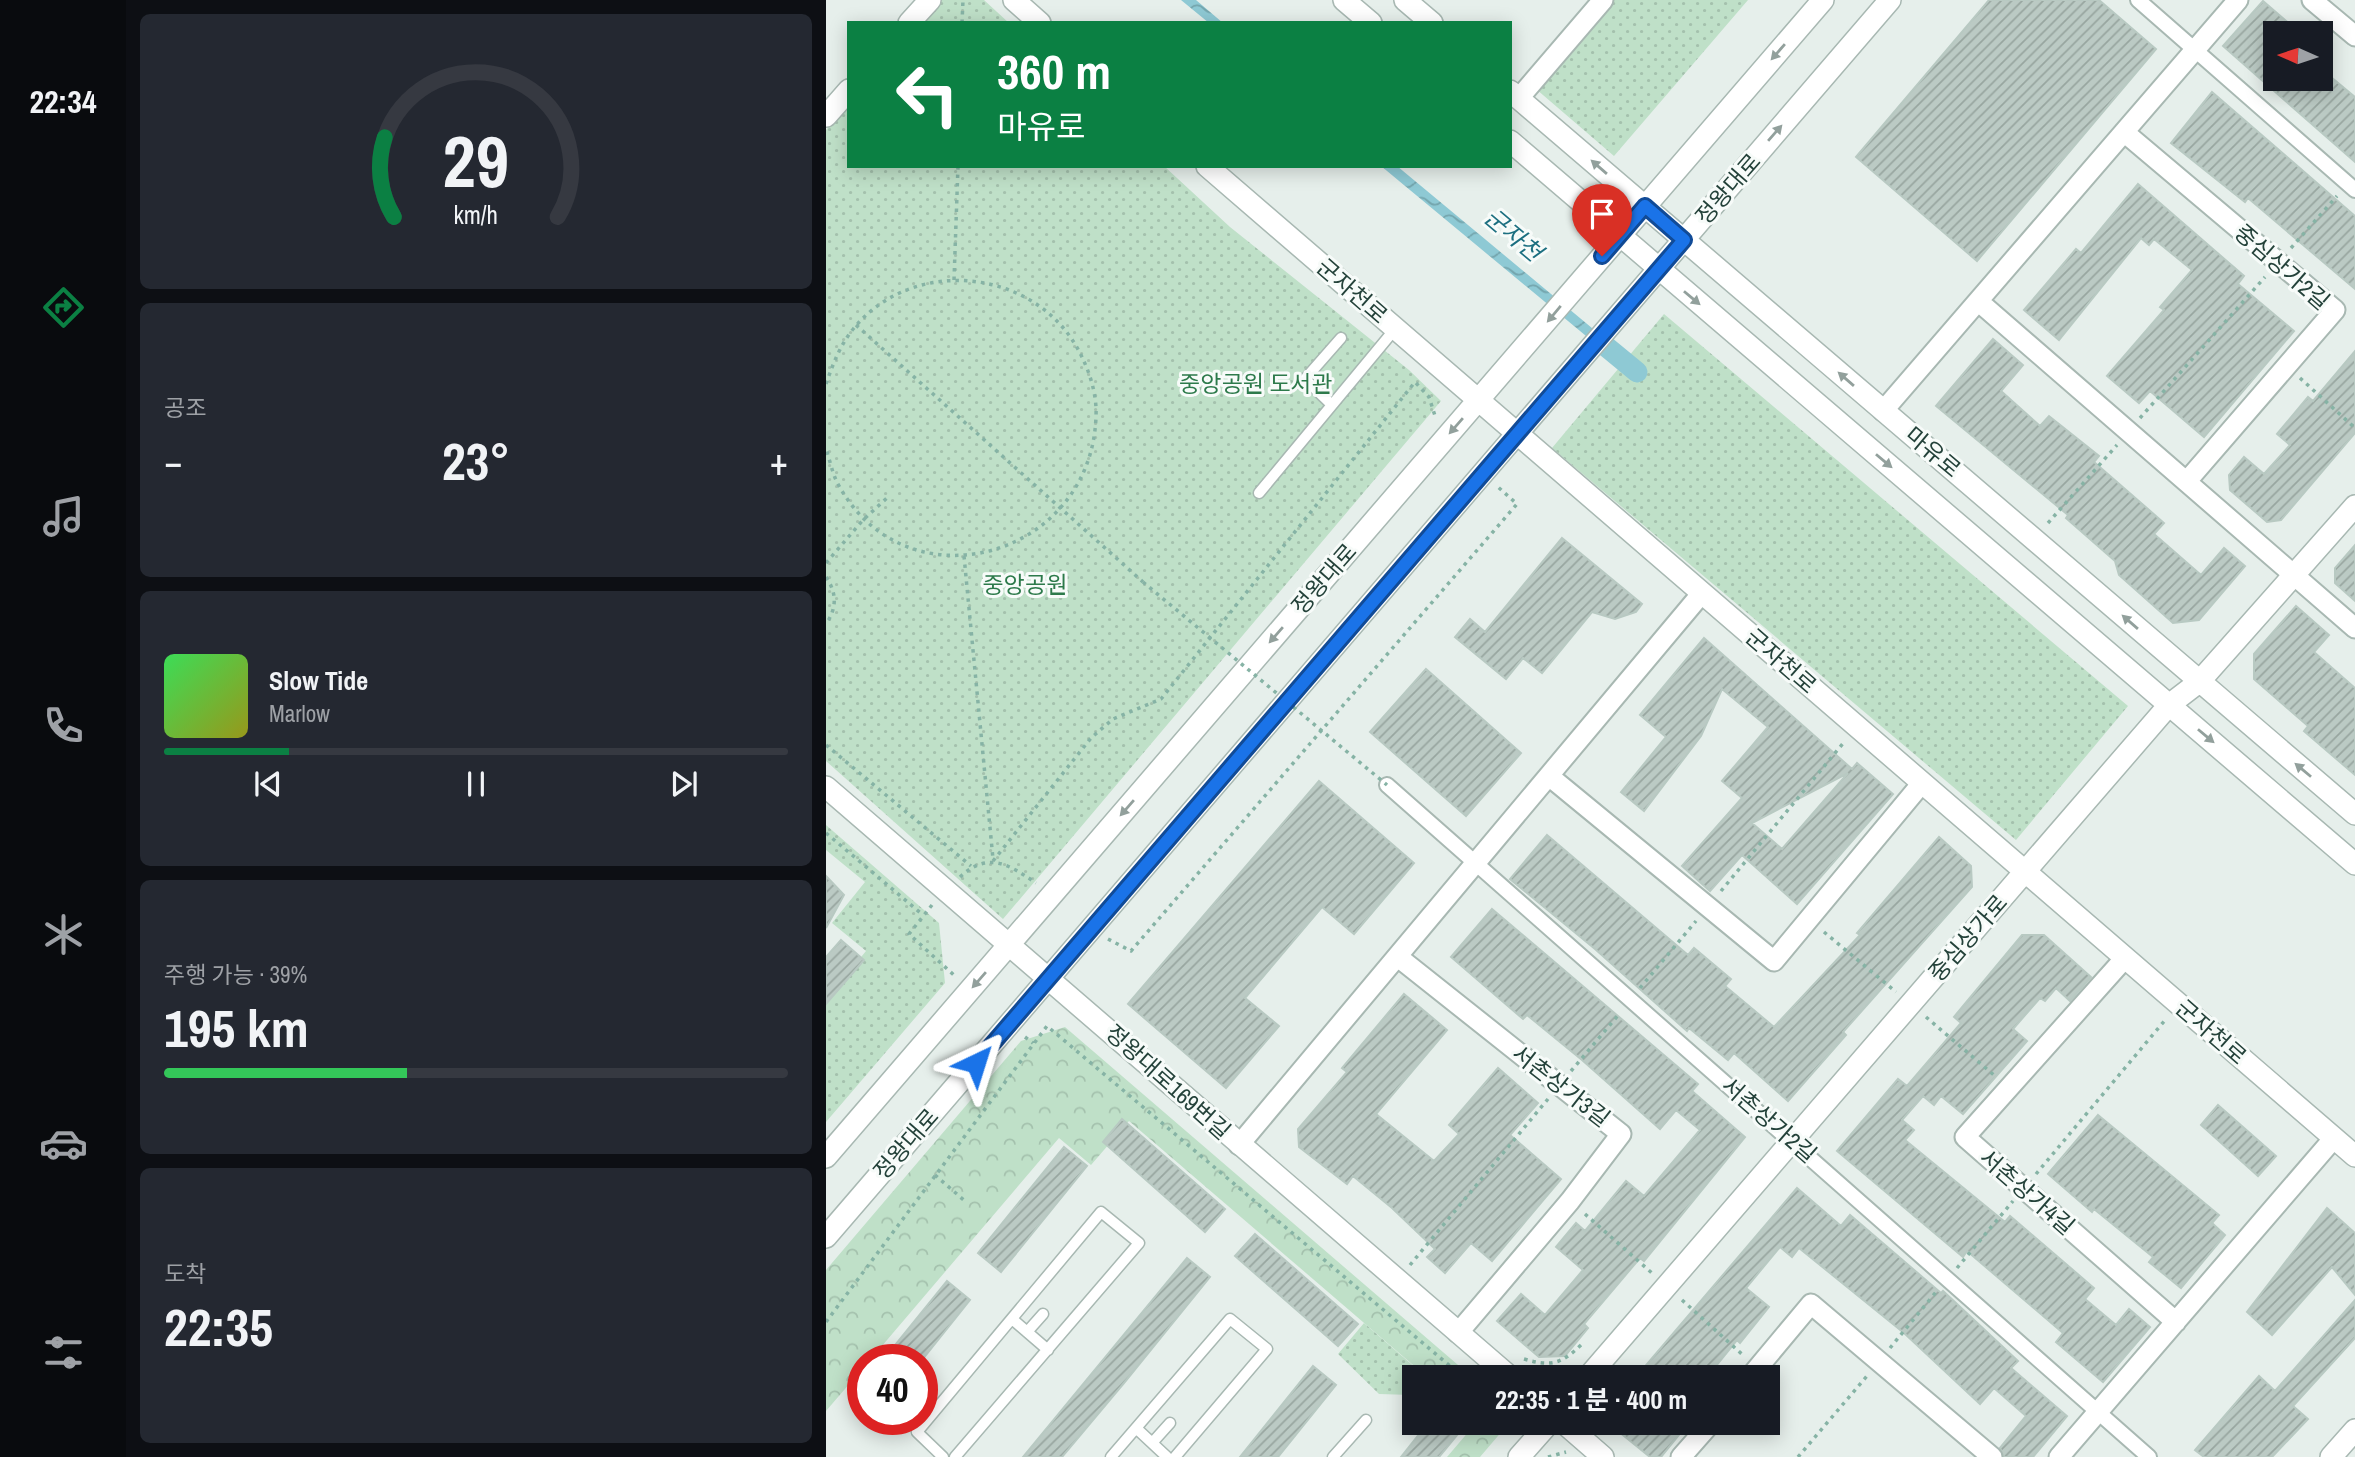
<!DOCTYPE html>
<html lang="ko">
<meta charset="utf-8">
<style>
body{margin:0;font-family:"Archivo Narrow","Noto Sans KR",sans-serif;background:#242831;color:#f1f3f6;height:100vh;display:flex;flex-direction:column;font-size:26px;white-space:nowrap}
*{box-sizing:border-box;margin:0}
p{font-size:23px;color:#9ea1a6}
.icon{flex:none;width:38px;height:38px;fill:none;stroke:currentColor;stroke-width:2;stroke-linecap:round;stroke-linejoin:round}
.map{position:relative;flex:1;overflow:hidden}
.side{display:flex;flex-direction:column;gap:14px;padding:14px;background:#0d0f14;width:700px}
.side>*{flex:none}
.top-card{position:absolute;left:21px;top:21px;width:665px;height:147px;border-radius:0px;box-shadow:0 4px 18px #0003;background:#0b8043;color:#fff;overflow:hidden}
.needle{width:46px;rotate:273deg}
.fabs{position:absolute;left:1437px;top:21px;display:grid;gap:14px}
.fabs a{display:grid;place-items:center;width:70px;height:70px;border-radius:0px;background:#171b24;box-shadow:0 4px 18px #0003;font-size:35px}
.speed{position:absolute;left:21px;top:1344px;display:flex;gap:14px;font-size:35px;font-weight:700;text-align:center}
.speed>*{display:grid;place-content:center;width:91px;height:91px;border-radius:50%;background:#171b24;box-shadow:0 4px 18px #0003;line-height:1}
.speed .limit{border:10px solid #d22;background:#fff;color:#111}
.pin{position:absolute;display:grid;place-items:center;width:60px;height:60px;color:#fff;margin:-72px -30px;border-radius:50% 50% 50% 0;rotate:-45deg;box-shadow:0 0 7px #0007}
.pin .icon{rotate:45deg}
.me{position:absolute;width:77px;margin:-38px;rotate:41deg;stroke-linejoin:round;filter:drop-shadow(0 0 5px #0008)}
.turn{display:flex;align-items:center;gap:24px;height:147px;padding:0 35px;font-size:32px}
.turn .icon{width:91px;height:91px;stroke-width:2.5}
.turn b{display:block;font-size:49px;line-height:60px}
.big{font-size:52px;font-weight:700;line-height:1.1}
.side .tile{flex:1;display:flex;flex-direction:column;justify-content:center;gap:10px;min-width:0;padding:0 24px;border-radius:10px;background:#242831}
.side .dial{align-items:center;gap:0}
.dial svg{height:182px;overflow:visible;fill:none;stroke:#363941;stroke-width:7;stroke-linecap:round;text-anchor:middle}
.dial text{fill:#f1f3f6;stroke:none}
.song{display:flex;align-items:center;gap:21px}
.cover{width:84px;height:84px;border-radius:10px;background:linear-gradient(135deg,hsl(130 70% 55%),hsl(60 70% 35%))}
.played{height:7px;border-radius:4px;background:linear-gradient(90deg,#0b8043 20%,#363941 20%)}
.keys{display:flex;justify-content:space-around;direction:ltr}
.heat{display:flex;justify-content:space-between;align-items:center;font-size:38px;direction:ltr}
.charge{height:10px;border-radius:5px;background:linear-gradient(90deg,#34c759 39%,#363941 0)}
.trip{position:absolute;left:576px;top:1365px;width:378px;height:70px;border-radius:0px;background:#171b24;box-shadow:0 4px 18px #0003;font-weight:700;line-height:70px;text-align:center}
main{display:flex;flex:1;min-height:0}
.menu{display:flex;flex-direction:column;width:126px;justify-content:space-around;align-items:center;background:#090b0e;color:#9ea1a6}
.menu .icon{width:49px;height:49px}
.menu .on{color:#0b8043}
.menu b{font-size:32px;color:#f1f3f6}
.map>svg:first-child{display:block}
.forest{fill:url(#forest-crowns)}
.park{fill:url(#park-dots)}
.water{fill:url(#water-waves)}
.lines{fill:none;stroke-linecap:round;stroke-linejoin:round}
.canal{stroke:#8ec9d4;stroke-width:21}
.building{fill:url(#building-hatch);stroke:#b8c9c2;stroke-width:2;fill-rule:evenodd}
.service-casing{stroke:#a8b8b2;stroke-width:13}
.pedestrian-casing{stroke:#a8b8b2;stroke-width:18}
.minor-casing{stroke:#a8b8b2;stroke-width:23}
.tertiary-casing{stroke:#a8b8b2;stroke-width:24}
.path{stroke:#86b3a5;stroke-width:3.5;stroke-dasharray:3.5 5;stroke-linecap:butt}
.service{stroke:#fff;stroke-width:10}
.pedestrian{stroke:#fff;stroke-width:14}
.minor{stroke:#fff;stroke-width:19}
.tertiary{stroke:#fff;stroke-width:21}
.path-bridge{stroke:#86b3a5;stroke-width:3.5;stroke-dasharray:3.5 5;stroke-linecap:butt}
.oneway{fill:#92a09c}
.route-casing{stroke:#114b97;stroke-width:18}
.route{stroke:#1a73e8;stroke-width:12}
.labels{text-anchor:middle;stroke-width:6;stroke-linejoin:round;paint-order:stroke}
.street-label{font-size:23px;fill:#24423a;stroke:#f7fbf9}
.park-label{font-size:23px;fill:#2d7a4b;stroke:#f7fbf9}
.water-label{font-size:24px;font-style:italic;fill:#1c6f80;stroke:#f7fbf9}
</style>
<main>
<nav class="menu">
<b>22:34</b>
<svg class="icon on" aria-label="directions" viewBox="0 0 24 24"><path d="M12 3l9 9-9 9-9-9zM9 14v-3h6M13 9l2 2-2 2"/></svg>
<svg class="icon" aria-label="music" viewBox="0 0 24 24"><path d="M9 18V5l10-2v13"/><circle cx="6" cy="18" r="3"/><circle cx="16" cy="16" r="3"/></svg>
<svg class="icon" aria-label="phone" viewBox="0 0 24 24"><path d="M5 4h4l2 5-3 2q2 4 5 5l2-3 5 2v4C11 20 4 13 5 4z"/></svg>
<svg class="icon" aria-label="climate" viewBox="0 0 24 24"><path d="M12 3v18M4 7l16 10M4 17L20 7"/></svg>
<svg class="icon" aria-label="car" viewBox="0 0 24 24"><path d="M5 17H2v-5l4-1 3-4h7l3 4 3 1v5h-3M9 17h6M6 11h13"/><circle cx="7" cy="17" r="2"/><circle cx="17" cy="17" r="2"/></svg>
<svg class="icon" aria-label="filters" viewBox="0 0 24 24"><path d="M4 7h16M4 17h16"/><circle cx="9" cy="7" r="2"/><circle cx="15" cy="17" r="2"/></svg>
</nav>
<section class="side">
<div class="tile dial"><svg viewBox="0 0 100 80">
<path d="M14 69A42 42 0 1 1 86 69"/>
<path d="M14 69A42 42 0 0 1 10 34" stroke="#0b8043"/>
<text x="50" y="56" font-size="32" font-weight="700">29</text>
<text x="50" y="72" font-size="11">km/h</text>
</svg></div>
<div class="tile"><p>공조</p>
<div class="heat"><a>−</a><b class="big">23°</b><a>+</a></div>
</div>
<div class="tile">
<div class="song"><i class="cover"></i><div><b>Slow Tide</b><p>Marlow</p></div></div>
<div class="played"></div>
<div class="keys"><svg class="icon" aria-label="previous" viewBox="0 0 24 24"><path d="M18 5L8 12l10 7zM5 5v14"/></svg><svg class="icon" aria-label="pause" viewBox="0 0 24 24"><path d="M8 5v14M16 5v14"/></svg><svg class="icon" aria-label="next" viewBox="0 0 24 24"><path d="M6 5l10 7-10 7zM19 5v14"/></svg></div>
</div>
<div class="tile"><p>주행 가능 · 39%</p><b class="big">195 km</b><div class="charge"></div></div>
<div class="tile"><p>도착</p><b class="big">22:35</b></div>
</section>
<div class="map">
<svg width="1529" height="1457" viewBox="0 0 1529 1457">
<defs>
<pattern id="forest-crowns" width="20" height="18" patternUnits="userSpaceOnUse" patternTransform="scale(1.75)"><rect width="20" height="18" fill="#bfe0c8"/><path d="M2 6a3 3 0 1 1 6 0M12 15a3 3 0 1 1 6 0" fill="none" stroke="#a4c1ad"/></pattern>
<pattern id="park-dots" width="8" height="8" patternUnits="userSpaceOnUse" patternTransform="scale(1.75)"><rect width="8" height="8" fill="#bfe0c8"/><path d="M2 2h.1M6 6h.1" fill="none" stroke="#a4c1ad" stroke-width="1.8" stroke-linecap="round"/></pattern>
<pattern id="water-waves" width="16" height="10" patternUnits="userSpaceOnUse" patternTransform="scale(1.75)"><rect width="16" height="10" fill="#8ec9d4"/><path d="M0 5q4-4 8 0t8 0" fill="none" stroke="#74a5ad"/></pattern>
<pattern id="building-hatch" width="6" height="6" patternUnits="userSpaceOnUse" patternTransform="scale(1.75)"><rect width="6" height="6" fill="#bbcac4"/><path d="M-1 1l2-2M0 6l6-6M5 7l2-2" fill="none" stroke="#98a6a0"/></pattern>
</defs>
<rect width="100%" height="100%" fill="#e6efeb"/>
<!-- forest -->
<path class="forest" d="M 239,1027 L 646,1377 L 601,1377 L 303,1121 L 265,1165 L 233,1138 L 44,1360 L 37,1360 L 37,1368 L 0,1411 L 0,1270 L 195,1041 Z
M 650,1423 L 683,1423 L 654,1457 L 621,1457 Z"/>
<!-- park -->
<path class="park" d="M 112,0 L 158,0 L 183,23 L 92,23 Z
M 787,0 L 922,0 L 788,156 L 710,89 Z
M 23,103 L 23,166 L 338,166 L 404,227 L 583,370 L 615,401 L 177,919 L 0,761 L 0,130 Z
M 838,314 L 1302,706 L 1190,840 L 726,448 Z
M 0,825 L 113,923 L 119,983 L 0,1122 L 0,1000 L 40,951 L 6,923 L 39,882 L 0,850 Z
M 538,1323 L 599,1376 L 588,1377 L 585,1395 L 553,1394 L 512,1354 Z"/>
<!-- water -->
<path class="water" d="M 355,0 L 370,0 L 397,23 L 383,23 Z
M 555,166 L 571,166 L 802,358 L 795,365 Z"/>
<g class="lines">
<!-- canal -->
<path class="canal" d="M 777,344 L 811,372"/>
</g>
<!-- building -->
<path class="building" d="M 1163,0 L 1273,0 L 1330,49 L 1151,261 L 1030,157 Z
M 1437,1 L 1474,33 L 1449,33 L 1449,79 L 1494,79 L 1494,68 L 1529,97 L 1529,162 L 1397,46 Z
M 1386,92 L 1529,216 L 1529,289 L 1422,198 L 1419,202 L 1345,143 Z
M 1312,184 L 1418,276 L 1412,284 L 1468,331 L 1378,437 L 1324,391 L 1313,403 L 1281,376 L 1338,310 L 1334,307 L 1366,270 L 1328,239 L 1323,245 L 1315,238 L 1233,340 L 1198,310 L 1250,249 L 1255,253 Z
M 1167,339 L 1197,365 L 1175,391 L 1214,426 L 1223,416 L 1273,456 L 1268,462 L 1338,523 L 1328,534 L 1375,575 L 1398,548 L 1419,566 L 1373,620 L 1347,623 L 1293,575 L 1289,561 L 1240,518 L 1242,515 L 1110,406 Z
M 1529,351 L 1529,433 L 1455,520 L 1441,522 L 1404,490 L 1403,475 L 1418,457 L 1438,474 L 1464,445 L 1451,434 L 1482,397 L 1487,401 Z
M 736,538 L 816,604 L 810,612 L 789,619 L 766,612 L 716,673 L 697,658 L 680,679 L 629,637 L 644,619 L 659,632 Z
M 1529,545 L 1529,601 L 1509,583 L 1509,568 Z
M 1470,606 L 1503,635 L 1488,652 L 1529,688 L 1529,775 L 1478,731 L 1482,726 L 1428,679 L 1428,654 Z
M 878,638 L 1026,769 L 1031,763 L 1067,794 L 971,904 L 916,855 L 884,891 L 856,866 L 916,798 L 896,781 L 942,727 L 896,689 L 875,736 L 818,811 L 795,792 L 840,737 L 814,715 ZM 1022,773 L 956,849 L 926,823 Z
M 600,669 L 695,753 L 640,816 L 544,732 Z
M 493,781 L 588,863 L 528,934 L 496,907 L 419,998 L 453,1026 L 400,1088 L 302,1004 Z
M 721,835 L 862,955 L 868,948 L 905,979 L 899,986 L 948,1027 L 1034,935 L 1031,933 L 1113,837 L 1145,866 L 1146,887 L 1017,1032 L 1020,1035 L 962,1101 L 908,1053 L 902,1060 L 863,1028 L 861,1031 L 769,949 L 684,879 Z
M 0,876 L 18,895 L 0,928 Z
M 666,909 L 872,1084 L 866,1091 L 919,1137 L 818,1261 L 814,1258 L 758,1324 L 762,1328 L 739,1356 L 713,1357 L 671,1321 L 695,1294 L 719,1315 L 757,1270 L 730,1247 L 750,1223 L 759,1231 L 800,1181 L 818,1196 L 874,1130 L 850,1110 L 834,1129 L 756,1060 L 701,1015 L 697,1019 L 625,957 Z
M 1196,935 L 1218,935 L 1265,977 L 1244,1001 L 1230,988 L 1219,1001 L 1214,998 L 1187,1029 L 1201,1041 L 1137,1114 L 1115,1096 L 1108,1105 L 1097,1096 L 1076,1120 L 1088,1130 L 1079,1140 L 1179,1222 L 1184,1216 L 1268,1288 L 1259,1299 L 1290,1325 L 1303,1309 L 1324,1327 L 1277,1382 L 1230,1342 L 1237,1333 L 1141,1251 L 1137,1257 L 1011,1151 L 1072,1079 L 1081,1086 L 1135,1023 L 1128,1017 Z
M 15,940 L 38,960 L 0,1004 L 0,957 Z
M 578,994 L 621,1030 L 550,1114 L 608,1161 L 633,1134 L 623,1125 L 672,1068 L 712,1103 L 684,1135 L 735,1179 L 666,1261 L 645,1243 L 619,1273 L 601,1257 L 609,1249 L 566,1208 L 527,1176 L 521,1184 L 473,1147 L 472,1129 L 521,1072 L 516,1068 Z
M 1392,1105 L 1450,1156 L 1432,1176 L 1375,1125 Z
M 1272,1115 L 1393,1215 L 1386,1223 L 1399,1235 L 1355,1288 L 1323,1262 L 1327,1257 L 1268,1209 L 1266,1212 L 1222,1174 Z
M 296,1119 L 399,1209 L 379,1232 L 277,1142 Z
M 238,1147 L 261,1166 L 175,1272 L 152,1253 Z
M 971,1188 L 1015,1226 L 1024,1215 L 1115,1293 L 1117,1291 L 1192,1361 L 1185,1368 L 1241,1416 L 1207,1457 L 1178,1457 L 1174,1448 L 1200,1416 L 1168,1388 L 1154,1404 L 1078,1333 L 973,1248 L 966,1257 L 954,1247 L 920,1288 L 943,1307 L 914,1343 L 911,1340 L 885,1372 L 880,1368 L 872,1377 L 810,1377 Z
M 1501,1208 L 1529,1233 L 1529,1295 L 1506,1267 L 1446,1335 L 1421,1312 Z
M 429,1234 L 532,1324 L 512,1346 L 409,1256 Z
M 361,1258 L 384,1277 L 298,1383 L 236,1457 L 197,1457 Z
M 121,1281 L 144,1300 L 96,1360 L 57,1360 Z
M 1529,1300 L 1529,1338 L 1467,1406 L 1482,1419 L 1446,1457 L 1378,1457 L 1369,1450 L 1433,1376 L 1449,1391 Z
M 487,1366 L 510,1385 L 452,1457 L 414,1457 Z
M 602,1423 L 641,1423 L 613,1457 L 575,1457 Z
M 782,1423 L 847,1423 L 856,1431 L 835,1457 L 824,1457 Z"/>
<g class="lines">
<defs>
<path id="service" d="M 506,405 L 479,379 L 515,338
M 433,493 L 569,329
M 186,1319 L 222,1350
M 201,1332 L 217,1314
M 310,1428 L 341,1457
M 326,1443 L 344,1423
M 117,1457 L 91,1432 L 275,1212 L 313,1243 L 129,1457
M 285,1457 L 404,1319 L 441,1349 L 349,1457
M 507,1457 L 540,1420"/>
<path id="pedestrian" d="M 1312,0 L 1529,190
M 561,785 L 1323,1457"/>
<path id="minor" d="M 1486,0 L 1529,36
M 693,98 L 777,0
M 1298,132 L 1509,310 L 1361,481
M 1152,301 L 1529,628
M 1057,411 L 1412,0
M 723,776 L 948,961 L 1096,783
M 572,957 L 795,1134 L 744,1201 L 632,1333
M 1299,958 L 1139,1137 L 1350,1322
M 413,1145 L 876,593
M 924,1377 L 985,1304 L 1166,1457
M 855,1457 L 885,1423
M 1233,1457 L 1508,1138"/>
<path id="tertiary" d="M 188,0 L 214,23
M 518,0 L 545,23
M 579,0 L 606,23
M 83,23 L 104,0
M 684,91 L 1529,814
M 0,116 L 23,90
M 684,141 L 1529,864
M 381,166 L 1529,1156
M 0,787 L 684,1377
M 0,1157 L 997,0
M 0,1237 L 1064,0
M 762,1377 L 1343,705 L 1373,682 L 1529,506
M 738,1423 L 777,1457
M 693,1457 L 723,1423
M 1505,1457 L 1529,1430"/>
</defs>
<!-- service casing -->
<use href="#service" class="service-casing"/>
<!-- pedestrian casing -->
<use href="#pedestrian" class="pedestrian-casing"/>
<!-- minor casing -->
<use href="#minor" class="minor-casing"/>
<!-- tertiary casing -->
<use href="#tertiary" class="tertiary-casing"/>
<!-- path -->
<path class="path" d="M 136,23 L 137,0
M 1465,248 L 1511,196
M 128,280 L 132,166
M 30,325 L 317,582
M 1474,378 L 1529,428
M 0,384 C 7,364 14,345 28,328 C 89,254 213,269 255,355 C 264,373 271,395 270,416 C 266,558 80,610 12,484 C 6,473 4,460 0,449
M 1314,418 L 1439,277
M 1222,523 L 1291,445
M 138,556 L 167,859
M 0,563 L 37,520 L 62,497
M 0,577 C 11,593 11,608 0,624
M 0,745 L 145,866
M 0,833 L 97,915
M 167,861 L 265,738 L 287,719 L 335,699 L 589,382 L 603,397 L 610,419
M 134,877 C 162,851 182,864 210,883
M 895,891 L 1019,741
M 106,905 L 83,934 L 130,977
M 998,932 L 1070,992
M 282,939 L 305,951 L 691,504 L 672,487
M 814,988 L 870,921
M 1100,1017 L 1169,1076
M 199,1037 L 207,1043
M 745,1071 L 794,1013
M 1210,1174 L 1340,1019
M 109,1175 L 140,1202
M 759,1214 L 827,1274
M 584,1265 L 722,1099
M 1131,1268 L 1187,1201
M 856,1300 L 918,1356
M 0,1322 L 221,1026 L 637,1377
M 1064,1348 L 1110,1292
M 698,1359 C 725,1367 735,1364 755,1345
M 666,1423 L 666,1430
M 722,1457 L 740,1452
M 972,1457 L 1041,1376"/>
<!-- service -->
<use href="#service" class="service"/>
<!-- pedestrian -->
<use href="#pedestrian" class="pedestrian"/>
<!-- minor -->
<use href="#minor" class="minor"/>
<!-- tertiary -->
<use href="#tertiary" class="tertiary"/>
<!-- path-bridge -->
<path class="path-bridge" d="M 317,582 L 561,785"/>
</g>
<!-- one-way arrows -->
<defs><path id="oneway-solid" d="M-6-.8H1V-3.2L6.5 0L1 3.2V.8H-6Z" transform="scale(1.75)"/></defs>
<g class="oneway">
<use href="#oneway-solid" transform="translate(952 52) rotate(131)"/>
<use href="#oneway-solid" transform="translate(949 133) rotate(-49)"/>
<use href="#oneway-solid" transform="translate(773 167) rotate(-139)"/>
<use href="#oneway-solid" transform="translate(866 298) rotate(40)"/>
<use href="#oneway-solid" transform="translate(728 314) rotate(130)"/>
<use href="#oneway-solid" transform="translate(1020 379) rotate(-139)"/>
<use href="#oneway-solid" transform="translate(630 426) rotate(131)"/>
<use href="#oneway-solid" transform="translate(1058 461) rotate(40)"/>
<use href="#oneway-solid" transform="translate(1304 622) rotate(-139)"/>
<use href="#oneway-solid" transform="translate(450 635) rotate(131)"/>
<use href="#oneway-solid" transform="translate(1380 736) rotate(40)"/>
<use href="#oneway-solid" transform="translate(1477 770) rotate(-140)"/>
<use href="#oneway-solid" transform="translate(301 808) rotate(131)"/>
<use href="#oneway-solid" transform="translate(153 980) rotate(131)"/>
</g>
<g class="lines">
<defs>
<path id="route" d="M 150,1063 L 858,240 L 819,206 L 776,256"/>
</defs>
<!-- route casing -->
<use href="#route" class="route-casing"/>
<!-- route -->
<use href="#route" class="route"/>
</g>
<g class="labels">
<!-- street labels -->
<g class="street-label">
<text transform="translate(902 189) rotate(-49)" y="8">정왕대로</text>
<text transform="translate(1456 267) rotate(41)" y="8">중심상가2길</text>
<text transform="translate(526 291) rotate(41)" y="8">군자천로</text>
<text transform="translate(1107 452) rotate(40)" y="8">마유로</text>
<text transform="translate(498 579) rotate(-49)" y="8">정왕대로</text>
<text transform="translate(955 661) rotate(41)" y="8">군자천로</text>
<text transform="translate(1142 938) rotate(-49)" y="8">중심상가로</text>
<text transform="translate(1385 1032) rotate(41)" y="8">군자천로</text>
<text transform="translate(342 1082) rotate(42)" y="8">정왕대로169번길</text>
<text transform="translate(735 1086) rotate(38)" y="8">서촌상가3길</text>
<text transform="translate(943 1120) rotate(41)" y="8">서촌상가2길</text>
<text transform="translate(80 1144) rotate(-49)" y="8">정왕대로</text>
<text transform="translate(1201 1192) rotate(41)" y="8">서촌상가4길</text>
</g>
<!-- park labels -->
<g class="park-label">
<text x="430" y="392">중앙공원 도서관</text>
<text x="199" y="593">중앙공원</text>
</g>
<!-- water labels -->
<g class="water-label">
<text transform="translate(687 235) rotate(40)" y="8">군자천</text>
</g>
</g>
</svg>
<div class="fabs">
<a><svg class="needle" viewBox="-14 -14 28 28"><path d="M0-13l5 13h-10z" fill="#e53935"/><path d="M0 13l5-13h-10z" fill="#9ea1a6"/></svg></a>
</div>
<div class="speed"><div class="limit">40</div></div>
<div class="pin" style="left:776px;top:256px;background:#d93025"><svg class="icon" aria-label="arrive" viewBox="0 0 24 24"><path d="M6 21V4h12l-3 4 3 4H6"/></svg></div>
<svg class="me" style="left:150px;top:1063px" viewBox="-20 -20 40 40"><path d="M0-17L14 15 0 8-14 15z" fill="#1a73e8" stroke="#fff" stroke-width="4"/></svg>
<div class="trip">22:35 · 1 분 · 400 m</div>
<div class="top-card">
<div class="turn"><svg class="icon" aria-label="left" viewBox="0 0 24 24"><path d="M17 20v-9H6M10 6l-5 5 5 5"/></svg><div><b>360 m</b>마유로</div></div>
</div>
</div>
</main>
